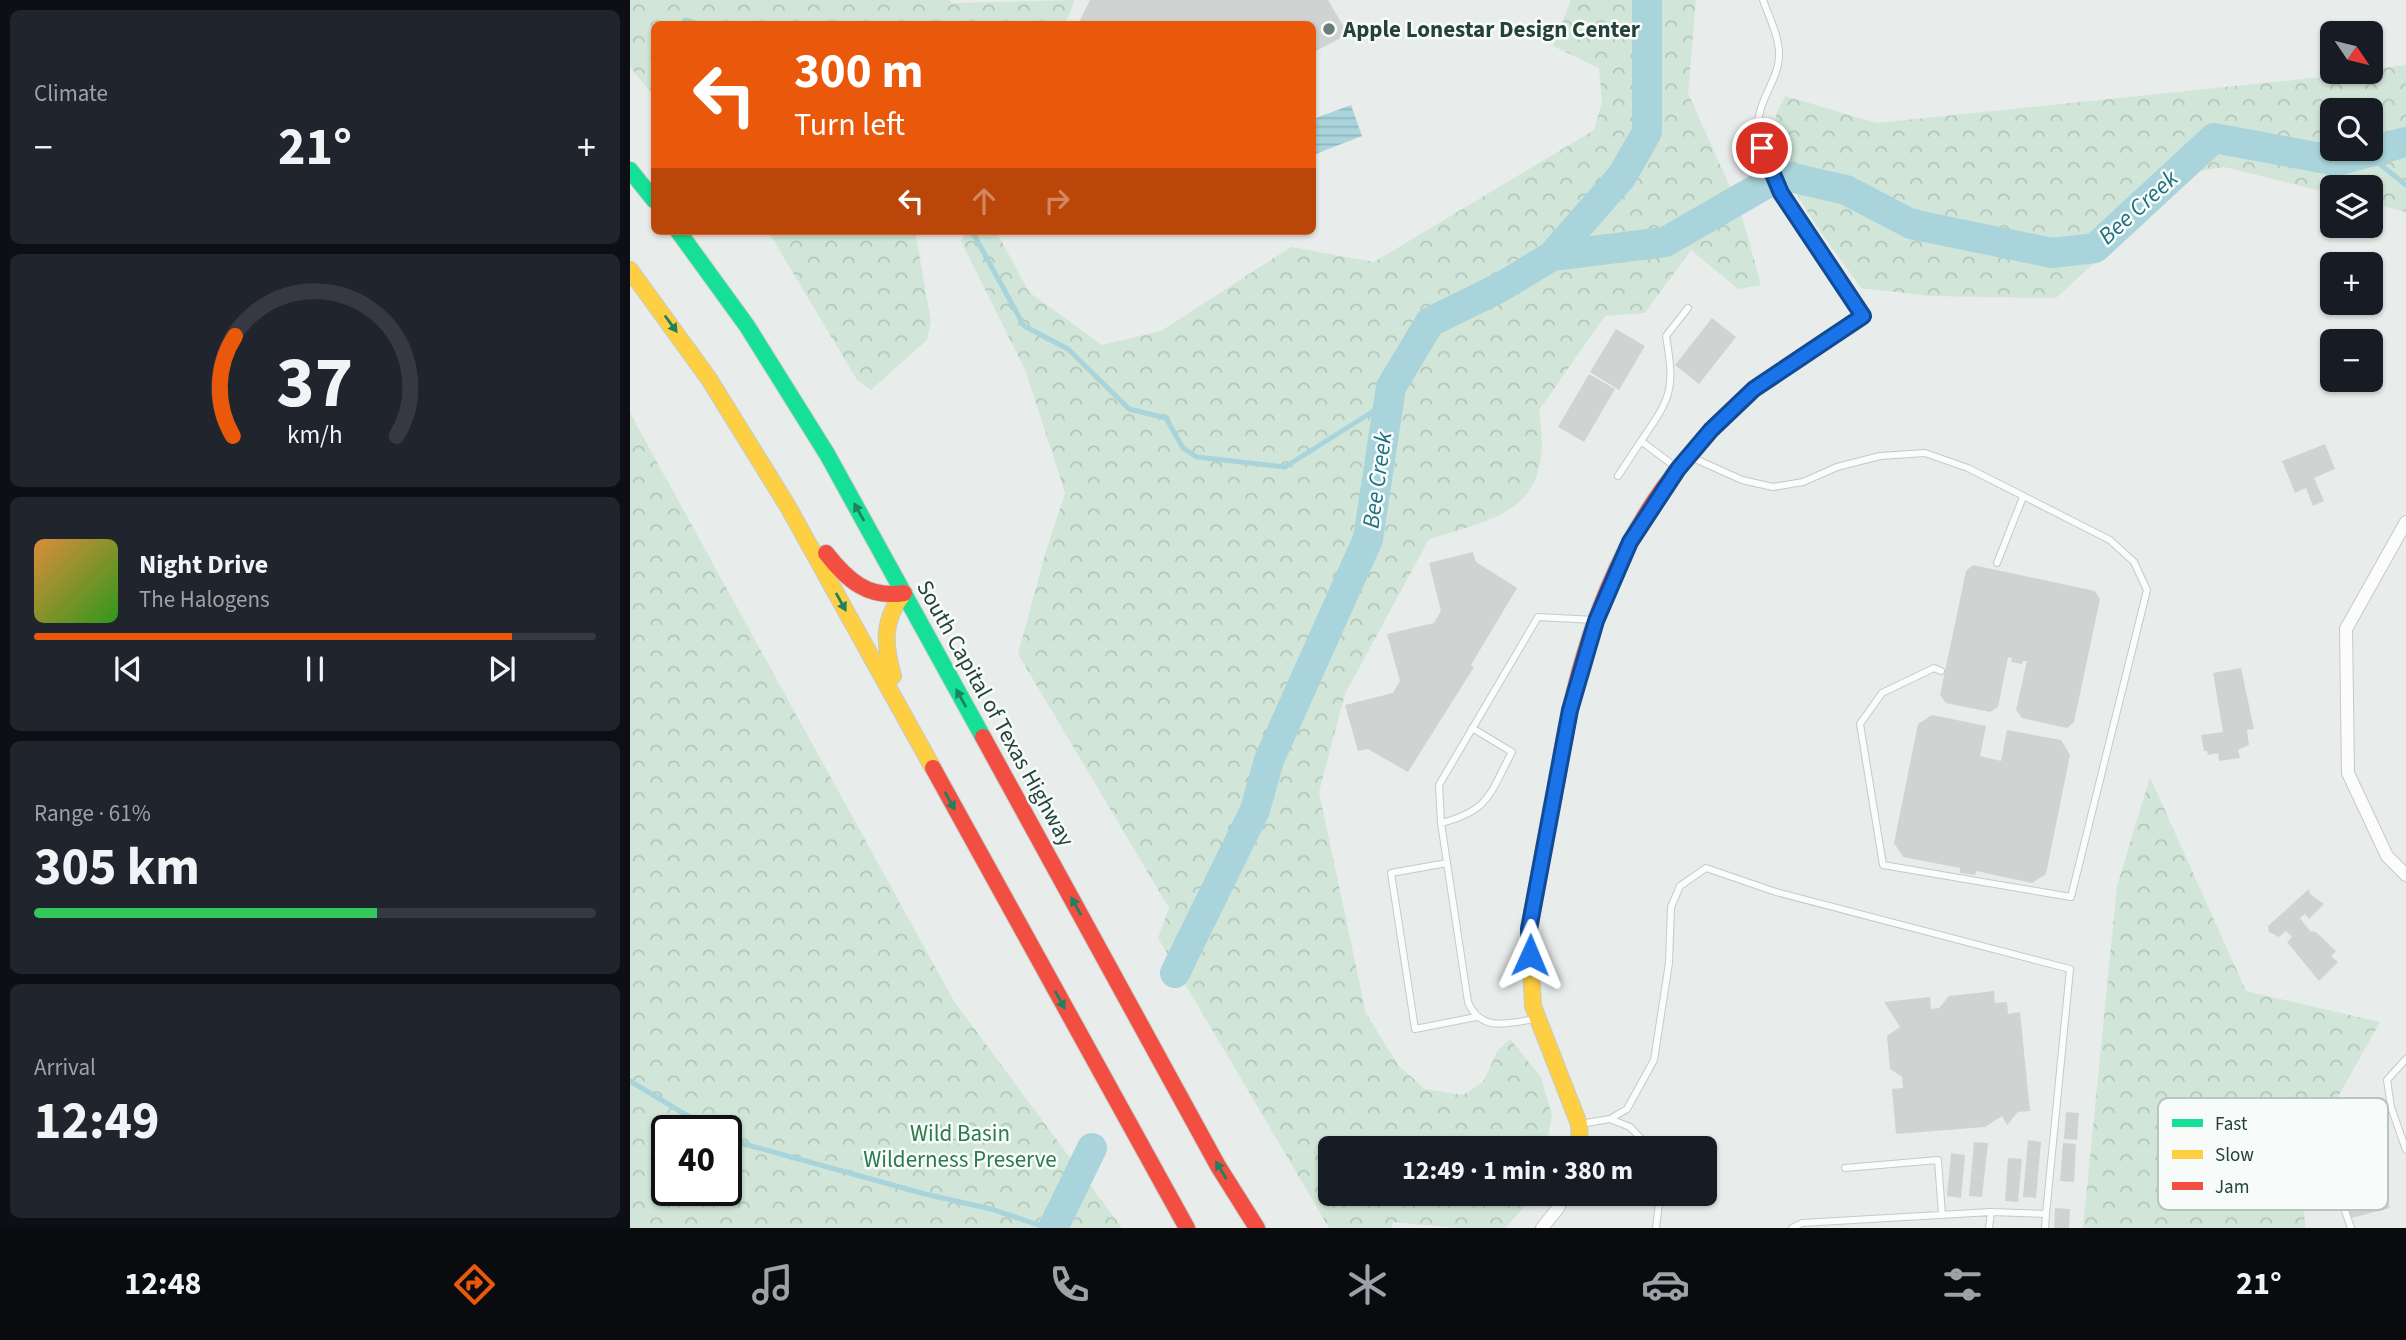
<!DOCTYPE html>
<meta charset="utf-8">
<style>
body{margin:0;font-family:"Source Sans 3",sans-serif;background:#20242c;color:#f1f3f6;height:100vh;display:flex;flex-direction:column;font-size:26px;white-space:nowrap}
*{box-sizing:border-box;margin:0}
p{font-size:23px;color:#9ea1a6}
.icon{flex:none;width:38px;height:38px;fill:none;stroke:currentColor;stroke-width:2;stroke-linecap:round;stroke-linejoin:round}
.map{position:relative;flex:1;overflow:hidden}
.drawer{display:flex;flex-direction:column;gap:10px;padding:10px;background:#0d0f14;width:630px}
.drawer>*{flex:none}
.banner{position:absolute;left:21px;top:21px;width:665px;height:214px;border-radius:10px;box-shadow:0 2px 5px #0004;background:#ea580c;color:#fff;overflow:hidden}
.needle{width:46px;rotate:125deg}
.buttons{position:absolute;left:1690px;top:21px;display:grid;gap:14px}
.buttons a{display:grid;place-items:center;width:63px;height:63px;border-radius:10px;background:#171b24;box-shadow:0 2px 5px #0004;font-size:35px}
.speed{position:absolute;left:21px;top:1115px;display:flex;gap:14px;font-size:35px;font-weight:700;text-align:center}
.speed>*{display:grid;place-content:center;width:91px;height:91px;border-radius:50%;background:#171b24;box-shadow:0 2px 5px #0004;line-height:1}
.speed .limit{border:4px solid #111;border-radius:10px;background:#fff;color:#111}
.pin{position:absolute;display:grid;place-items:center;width:60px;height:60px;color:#fff;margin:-30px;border:4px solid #fff;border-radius:50%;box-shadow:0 2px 7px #0007}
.me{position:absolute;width:77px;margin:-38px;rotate:1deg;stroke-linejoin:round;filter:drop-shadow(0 0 5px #0008)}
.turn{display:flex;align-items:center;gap:24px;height:147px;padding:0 28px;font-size:32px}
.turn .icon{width:91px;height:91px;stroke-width:2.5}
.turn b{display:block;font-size:49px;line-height:60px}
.lanes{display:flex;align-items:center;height:66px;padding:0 28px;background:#0003;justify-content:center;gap:35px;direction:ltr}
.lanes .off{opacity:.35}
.big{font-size:52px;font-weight:700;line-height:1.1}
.drawer .card{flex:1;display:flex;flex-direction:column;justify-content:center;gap:10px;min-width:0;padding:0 24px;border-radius:10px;background:#20242c}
.drawer .dial{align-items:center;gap:0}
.dial svg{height:182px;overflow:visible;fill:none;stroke:#363941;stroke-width:7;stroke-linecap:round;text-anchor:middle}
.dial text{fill:#f1f3f6;stroke:none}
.song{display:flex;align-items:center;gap:21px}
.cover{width:84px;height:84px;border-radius:10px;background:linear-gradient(135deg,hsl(30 70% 55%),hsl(110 70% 35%))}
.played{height:7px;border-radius:4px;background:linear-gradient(90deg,#ea580c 85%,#363941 85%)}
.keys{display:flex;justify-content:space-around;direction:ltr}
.heat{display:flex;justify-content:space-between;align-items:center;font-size:38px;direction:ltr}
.charge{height:10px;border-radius:5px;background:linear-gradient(90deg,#34c759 61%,#363941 0)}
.trip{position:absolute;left:688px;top:1136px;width:399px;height:70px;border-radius:10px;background:#171b24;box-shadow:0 2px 5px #0004;font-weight:700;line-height:70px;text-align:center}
.tabs{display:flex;height:112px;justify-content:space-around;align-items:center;background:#090b0e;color:#9ea1a6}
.tabs .icon{width:49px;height:49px}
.tabs .active{color:#ea580c}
.tabs b{font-size:32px;color:#f1f3f6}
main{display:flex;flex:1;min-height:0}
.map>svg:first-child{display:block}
.forest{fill:url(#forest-crowns);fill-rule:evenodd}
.water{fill:url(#water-rules)}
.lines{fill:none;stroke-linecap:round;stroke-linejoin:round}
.stream{stroke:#a9d4db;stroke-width:5}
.river{stroke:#a9d4db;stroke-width:30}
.building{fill:#cfd4d2}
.lane-casing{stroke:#c5cac8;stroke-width:8}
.street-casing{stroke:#c5cac8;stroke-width:14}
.fast-casing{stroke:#c3cbc8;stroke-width:18}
.slow-casing{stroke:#c3cbc8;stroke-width:18}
.jam-casing{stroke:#c3cbc8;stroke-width:18}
.lane{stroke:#fcfcfc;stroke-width:6}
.street{stroke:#fcfcfc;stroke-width:12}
.fast{stroke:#16e098;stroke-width:16}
.slow{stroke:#ffcf43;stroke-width:16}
.jam{stroke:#f24e42;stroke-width:16}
.oneway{fill:#1e8160}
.route-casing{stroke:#114b97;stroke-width:18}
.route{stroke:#1a73e8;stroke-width:12}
.poi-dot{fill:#697e78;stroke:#f7fbf9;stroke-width:2.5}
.labels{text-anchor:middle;stroke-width:5;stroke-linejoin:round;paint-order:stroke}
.poi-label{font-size:23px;font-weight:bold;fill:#24423a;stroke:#f7fbf9;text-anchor:start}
.street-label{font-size:23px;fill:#24423a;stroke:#f7fbf9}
.park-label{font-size:23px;fill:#2d7a4b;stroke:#f7fbf9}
.water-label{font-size:24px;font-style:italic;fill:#1c6f80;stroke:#f7fbf9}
.key{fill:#f7fbf9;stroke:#b8c4c0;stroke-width:2}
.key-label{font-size:19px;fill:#24423a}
</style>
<main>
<section class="drawer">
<div class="card"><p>Climate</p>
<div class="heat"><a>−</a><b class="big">21°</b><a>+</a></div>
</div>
<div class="card dial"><svg viewBox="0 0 100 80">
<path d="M14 69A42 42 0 1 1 86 69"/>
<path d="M14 69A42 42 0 0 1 15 25" stroke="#ea580c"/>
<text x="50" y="56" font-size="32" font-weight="700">37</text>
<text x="50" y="72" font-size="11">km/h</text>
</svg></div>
<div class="card">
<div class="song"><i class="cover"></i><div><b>Night Drive</b><p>The Halogens</p></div></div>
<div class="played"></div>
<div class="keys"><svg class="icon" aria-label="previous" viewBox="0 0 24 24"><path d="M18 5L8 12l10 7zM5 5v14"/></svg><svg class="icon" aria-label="pause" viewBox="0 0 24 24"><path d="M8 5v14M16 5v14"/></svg><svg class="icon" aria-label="next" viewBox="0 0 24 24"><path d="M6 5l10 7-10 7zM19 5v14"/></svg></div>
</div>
<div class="card"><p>Range · 61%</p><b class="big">305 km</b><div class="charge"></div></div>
<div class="card"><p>Arrival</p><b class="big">12:49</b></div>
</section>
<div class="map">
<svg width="1776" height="1228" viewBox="0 0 1776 1228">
<defs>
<pattern id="forest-crowns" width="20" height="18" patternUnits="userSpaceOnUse" patternTransform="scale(1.75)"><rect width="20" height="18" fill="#d1e6d8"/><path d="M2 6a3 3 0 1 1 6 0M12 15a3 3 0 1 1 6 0" fill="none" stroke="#b3c6ba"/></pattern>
<pattern id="water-rules" width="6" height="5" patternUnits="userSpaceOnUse" patternTransform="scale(1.75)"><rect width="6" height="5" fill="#a9d4db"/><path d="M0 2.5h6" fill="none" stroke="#91b7bd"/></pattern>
</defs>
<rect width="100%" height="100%" fill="#e8edeb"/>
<!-- forest -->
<path class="forest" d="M 0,0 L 319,0 L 323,3 L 445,0 L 435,24 L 24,24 L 24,96 L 0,67 Z
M 941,0 L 1066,0 L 1058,93 L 1110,209 L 1131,285 L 1108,289 L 1061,250 L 1015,313 L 975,316 L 909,410 C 924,506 878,516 799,539 L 715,694 L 689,792 L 736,1013 L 768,1065 L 795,1089 L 833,1095 L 853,1082 L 868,1050 L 880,1039 L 911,1077 L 922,1115 L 916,1148 L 700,1148 L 700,1194 L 902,1194 L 899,1202 L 875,1228 L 828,1228 L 763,1222 L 761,1228 L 699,1228 L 528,938 L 539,908 L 388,654 L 415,554 L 435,493 L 396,372 L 331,241 L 338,231 L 366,231 L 399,292 L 472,345 L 531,331 L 661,247 L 744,262 L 964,130 L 972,102 L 969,68 L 923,46 Z
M 1776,65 L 1776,212 L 1741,203 L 1741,187 L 1703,187 L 1703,194 L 1594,167 L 1564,172 L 1426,298 L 1299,296 L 1231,288 C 1203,247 1134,166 1146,116 C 1148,109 1153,102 1155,96 L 1247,123 L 1741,72 L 1741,69 ZM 1741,110 L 1741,149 L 1703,149 L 1703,110 Z
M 138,231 L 285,231 L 301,321 L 297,340 L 241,390 L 227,380 Z
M 0,413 L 324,1001 L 492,1228 L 0,1228 ZM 37,1130 L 96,1130 L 96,1190 L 37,1190 Z
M 1520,777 L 1616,991 L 1750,1022 L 1671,1163 L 1675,1228 L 1453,1228 L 1487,886 Z"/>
<!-- water -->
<path class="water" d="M 721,105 L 732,136 L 683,155 L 683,119 Z"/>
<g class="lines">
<!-- stream -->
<path class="stream" d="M 55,20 L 68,24
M 1736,153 L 1776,185
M 342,231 L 394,326 L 438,349 L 499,409 L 536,418 L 553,448 L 567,457 L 655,467 L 758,402
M 0,1081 L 81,1130
M 96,1139 L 295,1194 L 361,1209 L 418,1228"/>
<!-- river -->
<path class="river" d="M 1155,176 L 1216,190 L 1281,224 L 1422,253 L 1465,248 L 1584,138 L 1707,161 L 1776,142
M 922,256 L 992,176 L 1017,132 L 1017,0
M 545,973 L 625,810 L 639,760 L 738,539 L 761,387 L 800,322 L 871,287 L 922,256 L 1035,242 L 1134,185
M 423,1228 L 462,1148"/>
</g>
<!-- building -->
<path class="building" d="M 460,0 L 698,0 L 718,34 L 682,53 L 682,24 L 448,24 Z
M 1082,318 L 1106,337 L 1069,384 L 1045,365 Z
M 986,329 L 1015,346 L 989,390 L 960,372 Z
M 959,374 L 985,389 L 954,442 L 928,427 Z
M 1695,444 L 1705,469 L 1684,478 L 1694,501 L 1683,506 L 1676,488 L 1665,493 L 1652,461 Z
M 843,552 L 846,562 L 887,588 L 841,665 L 844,667 L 778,772 L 738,749 L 728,751 L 715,705 L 763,693 L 770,681 L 757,634 L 804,623 L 811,611 L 799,563 Z
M 1343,565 L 1465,591 L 1470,599 L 1444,722 L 1437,728 L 1392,718 L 1386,710 L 1397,661 L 1393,661 L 1392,664 L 1381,662 L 1382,658 L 1378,657 L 1368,707 L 1360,712 L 1316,703 L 1310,695 L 1336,571 Z
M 1611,668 L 1624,729 L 1617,730 L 1619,745 L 1608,750 L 1610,758 L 1589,761 L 1588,753 L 1578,755 L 1577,751 L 1574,751 L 1571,735 L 1593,732 L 1583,673 Z
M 1302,715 L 1356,726 L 1350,756 L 1371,761 L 1377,730 L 1431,740 L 1440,755 L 1416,874 L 1402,883 L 1346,871 L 1345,875 L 1330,873 L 1330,868 L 1273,857 L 1264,843 L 1288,724 Z
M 1679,889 L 1680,894 L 1694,904 L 1679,919 L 1675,914 L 1670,918 L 1680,931 L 1686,932 L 1706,951 L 1701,956 L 1708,962 L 1689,981 L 1657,942 L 1662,937 L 1656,931 L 1649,937 L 1639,932 L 1638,926 Z
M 1364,991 L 1365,1003 L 1377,1002 L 1378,1014 L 1390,1012 L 1400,1111 L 1388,1112 L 1377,1125 L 1372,1116 L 1355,1127 L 1266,1134 L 1262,1089 L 1273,1088 L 1272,1077 L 1260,1069 L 1257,1036 L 1270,1027 L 1254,1002 L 1300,997 L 1301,1009 L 1309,1008 L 1319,996 Z
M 1436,1112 L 1449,1113 L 1447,1140 L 1434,1139 Z
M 1398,1140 L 1411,1142 L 1406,1198 L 1393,1197 Z
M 1344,1142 L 1358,1143 L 1352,1197 L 1339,1196 Z
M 1433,1143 L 1446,1144 L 1444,1182 L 1430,1181 Z
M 1723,1145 L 1736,1147 L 1745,1156 L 1760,1208 L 1721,1218 L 1706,1167 L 1709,1154 Z
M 1321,1153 L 1335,1155 L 1331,1198 L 1317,1196 Z
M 1378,1158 L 1392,1159 L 1388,1202 L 1375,1201 Z
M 1425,1208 L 1440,1209 L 1439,1228 L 1424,1228 Z"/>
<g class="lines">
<defs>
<path id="lane" d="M 1133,0 C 1139,17 1150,38 1149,57 C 1148,81 1127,101 1128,128 C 1132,185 1200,266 1232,314
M 1011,441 C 1042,396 1045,390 1036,336 L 1058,308
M 1061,457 L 1112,480 L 1143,487 L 1173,482 L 1207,467 L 1250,456 L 1295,453 L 1338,468 L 1480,540 L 1504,562 L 1517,590 L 1441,897 L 1253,865 L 1230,724 L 1252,693 L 1304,668 L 1311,671
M 988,476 L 1011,441 L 1047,468
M 1367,563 L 1393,497
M 811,823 C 861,810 859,794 882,752 L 842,728
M 817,863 L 761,873 L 785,1029 L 846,1017
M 905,1019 C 878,1023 851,1033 838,1002 L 811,823 L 809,785 L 908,617 L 965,620
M 1776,1059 L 1757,1080 L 1761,1107 L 1776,1150
M 980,1119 L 1000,1127 L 1020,1148
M 950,1124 L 980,1119 L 997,1109 L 1024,1060 L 1039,963 L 1041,907 L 1050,886 L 1076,868 L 1146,892 L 1440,969 L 1416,1214 L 1361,1212 L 1359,1228
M 1215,1168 L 1308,1160 L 1312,1215
M 1705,1182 L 1721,1228
M 1026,1228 L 1030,1194
M 1162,1228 L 1172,1223 L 1361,1212
M 1415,1228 L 1416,1214"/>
<path id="street" d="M 1776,522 L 1716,629 L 1718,773 L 1757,856 L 1776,875
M 912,1228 L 928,1208 L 935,1194"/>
<path id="fast" d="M 0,170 L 24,200
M 48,231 L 117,326 L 197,454 L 353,737"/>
<path id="slow" d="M 0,270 L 79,379 L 157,505 L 303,768
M 1053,463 L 1081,430 L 1124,389 L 1233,316
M 263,676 C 254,644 252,620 274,593
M 936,730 L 899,929 L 903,1006 L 949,1124 L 950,1148"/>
<path id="jam" d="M 196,553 C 217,580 238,599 274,593
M 936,730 C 954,636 991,536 1053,463
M 353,737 L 588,1166 L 627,1228
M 303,768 L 557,1228"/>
</defs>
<!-- lane casing -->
<use href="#lane" class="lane-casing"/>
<!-- street casing -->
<use href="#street" class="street-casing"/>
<!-- fast casing -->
<use href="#fast" class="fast-casing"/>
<!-- slow casing -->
<use href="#slow" class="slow-casing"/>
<!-- jam casing -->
<use href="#jam" class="jam-casing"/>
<!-- lane -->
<use href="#lane" class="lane"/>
<!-- street -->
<use href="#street" class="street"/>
<!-- fast -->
<use href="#fast" class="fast"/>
<!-- slow -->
<use href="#slow" class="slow"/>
<!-- jam -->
<use href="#jam" class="jam"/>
</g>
<!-- one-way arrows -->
<defs><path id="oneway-solid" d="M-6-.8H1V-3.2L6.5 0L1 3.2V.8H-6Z" transform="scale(1.75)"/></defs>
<g class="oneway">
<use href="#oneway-solid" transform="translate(41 324) rotate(54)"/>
<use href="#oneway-solid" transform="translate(229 512) rotate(-119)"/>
<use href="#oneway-solid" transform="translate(211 602) rotate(61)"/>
<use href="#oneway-solid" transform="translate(331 698) rotate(-119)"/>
<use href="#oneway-solid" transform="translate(320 801) rotate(61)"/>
<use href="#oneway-solid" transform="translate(446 906) rotate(-119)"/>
<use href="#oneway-solid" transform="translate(430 1000) rotate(61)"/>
<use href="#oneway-solid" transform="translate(591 1170) rotate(-121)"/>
</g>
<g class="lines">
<defs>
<path id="route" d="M 900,955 L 899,929 L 940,710 L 966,621 L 1000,542 L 1048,469 L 1081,430 L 1124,389 L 1233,316 L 1151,193 L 1132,148"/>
</defs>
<!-- route casing -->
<use href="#route" class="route-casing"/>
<!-- route -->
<use href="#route" class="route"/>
</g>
<!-- markers -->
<circle class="poi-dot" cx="699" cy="29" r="7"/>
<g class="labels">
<!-- poi labels -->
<g class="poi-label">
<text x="713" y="37">Apple Lonestar Design Center</text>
</g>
<!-- street labels -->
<g class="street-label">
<text transform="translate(366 713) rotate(61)" y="8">South Capital of Texas Highway</text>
</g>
<!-- park labels -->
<g class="park-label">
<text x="330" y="1141">Wild Basin<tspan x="330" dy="26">Wilderness Preserve</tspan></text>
</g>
<!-- water labels -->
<g class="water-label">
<text transform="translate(1508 207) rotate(-42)" y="8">Bee Creek</text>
<text transform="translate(747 480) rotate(-82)" y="8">Bee Creek</text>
</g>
</g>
<!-- legend -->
<rect x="1528" y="1098" width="230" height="112" rx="10" class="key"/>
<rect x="1542" y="1119" width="31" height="8" fill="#16e098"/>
<rect x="1542" y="1150" width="31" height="9" fill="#ffcf43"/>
<rect x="1542" y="1182" width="31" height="8" fill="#f24e42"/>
<g class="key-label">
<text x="1585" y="1130">Fast</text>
<text x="1585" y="1161">Slow</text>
<text x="1585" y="1193">Jam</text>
</g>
</svg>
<div class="buttons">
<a><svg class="needle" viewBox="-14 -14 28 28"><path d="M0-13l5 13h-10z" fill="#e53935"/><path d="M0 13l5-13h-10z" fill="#9ea1a6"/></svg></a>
<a><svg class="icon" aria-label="search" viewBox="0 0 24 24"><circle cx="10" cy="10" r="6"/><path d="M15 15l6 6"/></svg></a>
<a><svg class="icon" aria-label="layers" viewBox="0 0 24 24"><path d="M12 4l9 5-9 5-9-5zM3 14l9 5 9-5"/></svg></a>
<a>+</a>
<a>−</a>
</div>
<div class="speed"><div class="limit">40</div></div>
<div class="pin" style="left:1132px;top:148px;background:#d93025"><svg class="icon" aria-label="arrive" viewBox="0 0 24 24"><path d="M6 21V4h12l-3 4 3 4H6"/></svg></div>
<svg class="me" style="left:900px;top:955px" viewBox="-20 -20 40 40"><path d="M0-17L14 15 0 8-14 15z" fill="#1a73e8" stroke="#fff" stroke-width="4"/></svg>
<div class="trip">12:49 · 1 min · 380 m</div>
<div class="banner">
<div class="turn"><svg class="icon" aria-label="left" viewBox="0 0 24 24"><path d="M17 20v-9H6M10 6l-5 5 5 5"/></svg><div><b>300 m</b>Turn left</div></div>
<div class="lanes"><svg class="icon" aria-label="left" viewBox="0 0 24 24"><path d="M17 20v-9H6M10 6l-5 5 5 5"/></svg><svg class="icon off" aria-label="ahead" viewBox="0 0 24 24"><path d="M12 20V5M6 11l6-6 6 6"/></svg><svg class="icon off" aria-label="right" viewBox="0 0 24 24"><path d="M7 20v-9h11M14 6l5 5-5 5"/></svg></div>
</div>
</div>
</main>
<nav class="tabs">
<b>12:48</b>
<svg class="icon active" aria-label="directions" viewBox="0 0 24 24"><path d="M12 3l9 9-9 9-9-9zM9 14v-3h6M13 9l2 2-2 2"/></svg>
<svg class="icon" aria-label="music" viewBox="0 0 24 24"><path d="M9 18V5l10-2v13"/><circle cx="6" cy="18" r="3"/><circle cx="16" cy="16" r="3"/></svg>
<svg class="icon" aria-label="phone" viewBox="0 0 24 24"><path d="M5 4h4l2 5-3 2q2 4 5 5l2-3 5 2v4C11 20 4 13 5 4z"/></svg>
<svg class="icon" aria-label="climate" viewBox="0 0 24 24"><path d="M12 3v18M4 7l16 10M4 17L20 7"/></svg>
<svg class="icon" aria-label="car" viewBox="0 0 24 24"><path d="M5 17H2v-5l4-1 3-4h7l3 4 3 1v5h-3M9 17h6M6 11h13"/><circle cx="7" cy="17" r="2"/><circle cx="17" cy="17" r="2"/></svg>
<svg class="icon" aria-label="filters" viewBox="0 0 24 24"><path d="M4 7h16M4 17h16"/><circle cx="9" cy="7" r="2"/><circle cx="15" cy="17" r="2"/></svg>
<b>21°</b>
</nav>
